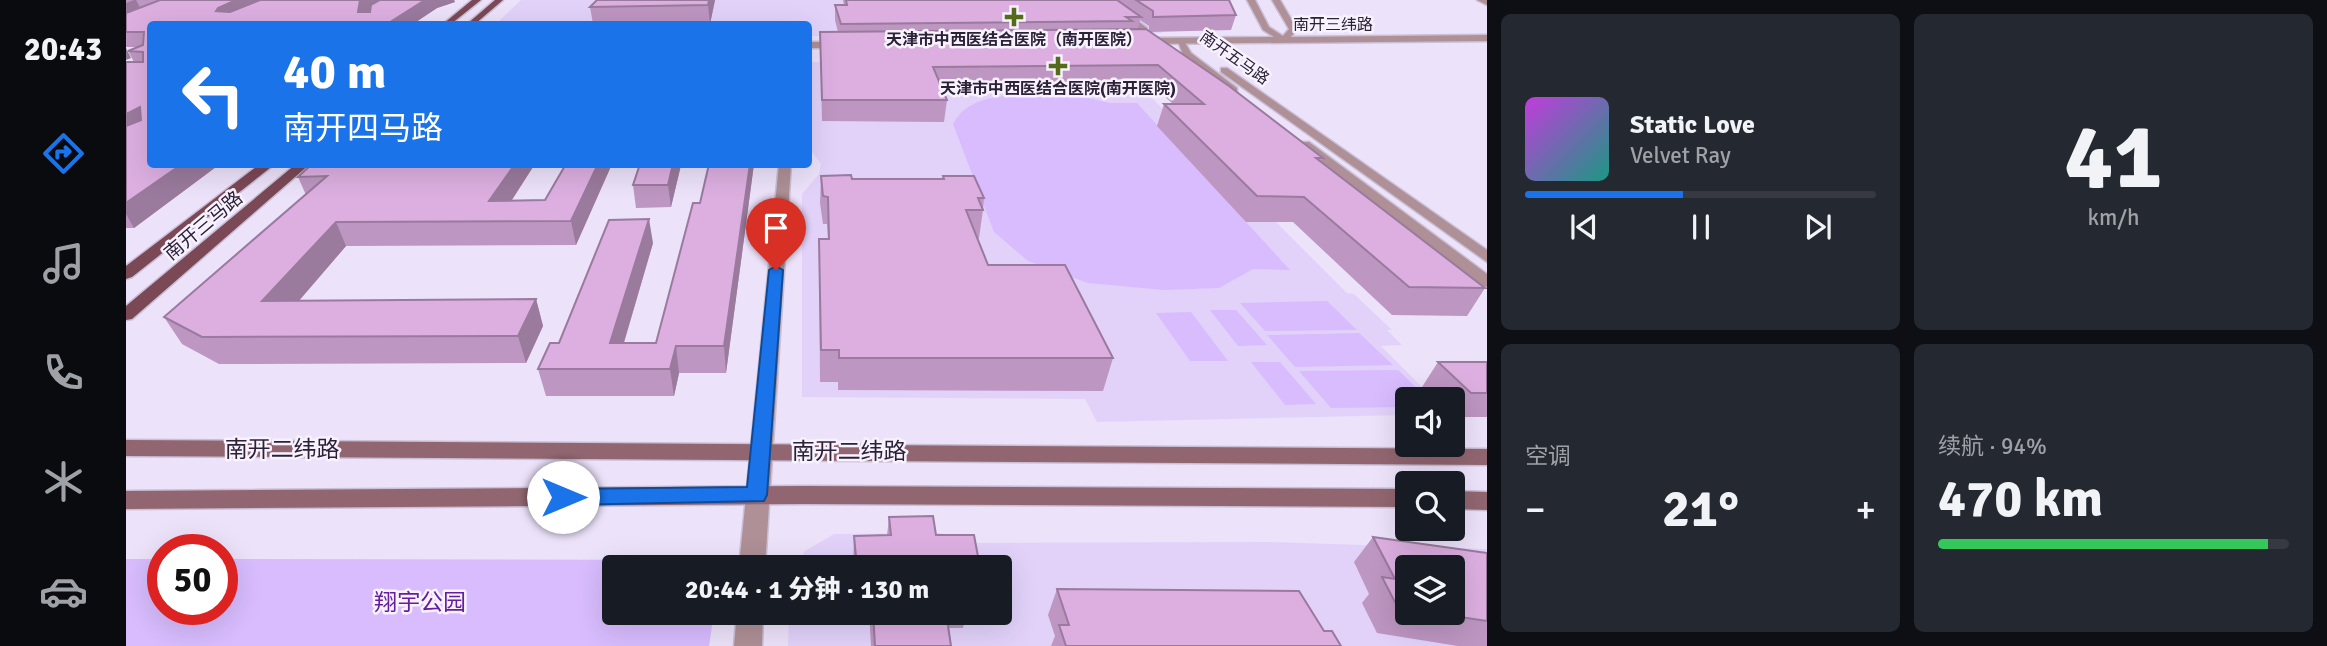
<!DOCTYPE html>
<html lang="zh">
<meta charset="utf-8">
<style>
body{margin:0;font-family:Signika,"Noto Sans SC",sans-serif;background:#242831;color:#f1f3f6;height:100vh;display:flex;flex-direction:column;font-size:26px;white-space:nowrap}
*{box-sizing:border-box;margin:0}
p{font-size:23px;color:#9ea1a6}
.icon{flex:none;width:38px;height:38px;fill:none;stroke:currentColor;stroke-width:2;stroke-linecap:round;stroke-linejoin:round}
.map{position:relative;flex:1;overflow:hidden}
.drawer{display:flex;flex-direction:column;gap:14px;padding:14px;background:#0d0f14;width:840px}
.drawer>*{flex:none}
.guide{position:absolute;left:21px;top:21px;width:665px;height:147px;border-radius:7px;box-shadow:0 7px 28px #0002;background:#1a73e8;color:#fff;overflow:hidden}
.buttons{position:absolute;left:1269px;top:387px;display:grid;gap:14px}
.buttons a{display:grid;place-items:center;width:70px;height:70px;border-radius:7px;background:#171b24;box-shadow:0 7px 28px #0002;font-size:35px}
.speed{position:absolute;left:21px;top:534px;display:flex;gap:14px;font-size:35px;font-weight:700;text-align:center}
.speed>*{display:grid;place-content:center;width:91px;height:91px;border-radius:50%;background:#171b24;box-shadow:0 7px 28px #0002;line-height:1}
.speed .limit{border:10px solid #d22;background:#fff;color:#111}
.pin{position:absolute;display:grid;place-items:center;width:60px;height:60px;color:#fff;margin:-72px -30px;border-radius:50% 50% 50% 0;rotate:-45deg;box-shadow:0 0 7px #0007}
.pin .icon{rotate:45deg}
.me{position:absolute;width:77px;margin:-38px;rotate:90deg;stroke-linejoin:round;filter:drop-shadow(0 0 5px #0008)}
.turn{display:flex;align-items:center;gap:24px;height:147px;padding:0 21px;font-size:32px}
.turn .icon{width:91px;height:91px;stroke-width:2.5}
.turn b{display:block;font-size:49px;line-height:60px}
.big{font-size:52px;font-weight:800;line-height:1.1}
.drawer .widget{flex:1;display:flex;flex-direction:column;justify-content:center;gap:10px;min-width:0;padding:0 24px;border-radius:10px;background:#242831}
.drawer .dial{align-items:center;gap:0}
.dial b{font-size:91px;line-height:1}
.song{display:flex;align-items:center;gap:21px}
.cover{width:84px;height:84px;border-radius:10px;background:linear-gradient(135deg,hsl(290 70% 55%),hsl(170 70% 35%))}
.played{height:7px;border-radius:4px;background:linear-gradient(90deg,#1a73e8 45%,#363941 45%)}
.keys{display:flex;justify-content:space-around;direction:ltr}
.heat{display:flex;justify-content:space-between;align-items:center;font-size:38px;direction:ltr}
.charge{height:10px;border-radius:5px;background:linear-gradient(90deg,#34c759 94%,#363941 0)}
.drawer .tiles{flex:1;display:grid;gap:14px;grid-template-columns:repeat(2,1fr)}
.trip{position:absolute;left:476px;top:555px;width:410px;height:70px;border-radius:7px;background:#171b24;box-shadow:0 7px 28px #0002;font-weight:800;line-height:70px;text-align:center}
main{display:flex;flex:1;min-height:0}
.tab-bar{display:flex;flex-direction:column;width:126px;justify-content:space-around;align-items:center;background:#090b0e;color:#9ea1a6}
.tab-bar .icon{width:49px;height:49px}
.tab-bar .selected{color:#1a73e8}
.tab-bar b{font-size:32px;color:#f1f3f6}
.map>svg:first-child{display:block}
.built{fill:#e2d2fa;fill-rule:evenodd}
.green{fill:#d8bcfe}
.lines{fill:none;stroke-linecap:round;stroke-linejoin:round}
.minor-casing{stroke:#c9bfd7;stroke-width:3}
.tertiary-casing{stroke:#c9bfd7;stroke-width:3}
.secondary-casing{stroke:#c9bfd7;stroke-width:3}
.primary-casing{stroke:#c9bfd7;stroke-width:3}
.minor{fill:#ae9096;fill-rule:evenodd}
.tertiary{fill:#ae9096;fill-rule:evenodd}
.secondary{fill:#916670;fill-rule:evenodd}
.primary{fill:#7b4855;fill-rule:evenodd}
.wall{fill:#bd96c1;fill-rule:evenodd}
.shaded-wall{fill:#9a7a9d}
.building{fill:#dcafe0;stroke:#9a7a9d;stroke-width:2}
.route{fill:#1a73e8;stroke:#114b97;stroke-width:2}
.poi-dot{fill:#556b1a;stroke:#f7f2fe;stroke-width:2.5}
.labels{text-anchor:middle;stroke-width:5;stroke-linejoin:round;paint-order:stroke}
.far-street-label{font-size:16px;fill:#2c2238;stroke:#f7f2fe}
.far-poi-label{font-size:16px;font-weight:bold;fill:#2c2238;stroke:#f7f2fe}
.street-label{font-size:19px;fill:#2c2238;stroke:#f7f2fe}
.near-street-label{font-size:23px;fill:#2c2238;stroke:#f7f2fe}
.near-park-label{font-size:23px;fill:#651e9f;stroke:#f7f2fe}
</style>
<main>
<nav class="tab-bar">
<b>20:43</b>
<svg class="icon selected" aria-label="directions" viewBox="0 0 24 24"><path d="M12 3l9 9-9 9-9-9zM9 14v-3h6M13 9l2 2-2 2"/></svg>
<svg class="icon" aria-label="music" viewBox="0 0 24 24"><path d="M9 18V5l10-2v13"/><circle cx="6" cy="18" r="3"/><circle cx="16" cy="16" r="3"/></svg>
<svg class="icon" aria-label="phone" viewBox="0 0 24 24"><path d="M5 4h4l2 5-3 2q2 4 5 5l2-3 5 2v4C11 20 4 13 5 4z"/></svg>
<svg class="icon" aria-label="climate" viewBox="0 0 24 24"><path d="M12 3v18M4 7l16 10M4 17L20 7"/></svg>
<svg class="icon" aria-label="car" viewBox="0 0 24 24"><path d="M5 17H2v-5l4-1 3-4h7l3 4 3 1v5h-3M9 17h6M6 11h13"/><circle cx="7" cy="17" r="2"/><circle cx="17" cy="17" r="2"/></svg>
</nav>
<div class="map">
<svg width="1361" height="646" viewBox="0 0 1361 646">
<rect width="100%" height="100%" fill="#ece2fa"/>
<!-- built -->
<path class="built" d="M 395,0 L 987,0 L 1037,33 L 683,36 L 682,24 L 370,24 Z
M 683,62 L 807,62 L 823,91 L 1013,90 L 1028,100 L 1221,293 L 1228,294 L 1266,330 L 1261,330 L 1276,345 L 1255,346 L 1308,399 L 1281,399 L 1281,415 L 971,422 L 959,399 L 676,397 L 676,194 L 693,174 L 695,164 L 683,148 Z
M 814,533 L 849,543 L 1142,542 L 1361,549 L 1361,646 L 662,646 L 663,613 L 873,612 L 873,567 L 669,567 L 679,551 L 708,534 ZM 1281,567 L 1326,567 L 1326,612 L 1281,612 Z"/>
<!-- green -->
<path class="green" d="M 903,93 L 949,95 L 984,103 L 1011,103 L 1164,270 L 1127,269 L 1093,288 L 1038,290 L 962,283 L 902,261 L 868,232 L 827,124 C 842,96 875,97 903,93 Z
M 1201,301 L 1231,330 L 1139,331 L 1114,303 Z
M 1084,310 L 1110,310 L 1141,345 L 1112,346 Z
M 1065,312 L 1102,361 L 1064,361 L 1030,313 Z
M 1233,333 L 1267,365 L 1169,367 L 1141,335 Z
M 1125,362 L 1154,362 L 1190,404 L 1159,405 Z
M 1272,370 L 1302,399 L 1281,399 L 1281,407 L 1205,408 L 1173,371 Z
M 0,559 L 37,559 L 37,609 L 96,609 L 96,559 L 567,560 L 570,567 L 488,567 L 488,612 L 588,613 L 583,646 L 0,646 Z"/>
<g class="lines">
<defs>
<path id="minor" d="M 974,0 L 983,0 L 1021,28 L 1018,41 L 1011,39 L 1014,31 Z
M 1351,0 L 1361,0 L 1361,5 Z
M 1051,39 L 1057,39 L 1065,53 L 1111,88 L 1111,92 L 1103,92 L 1058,57 Z
M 1095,68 L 1101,68 L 1361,250 L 1361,262 L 1095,72 Z
M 1175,142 L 1183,142 L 1361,274 L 1361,287 L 1355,285 L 1175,148 Z
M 653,164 L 665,164 L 639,567 L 613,567 Z
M 611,612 L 637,612 L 636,646 L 608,646 Z"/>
<path id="tertiary" d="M 1121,0 L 1129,0 L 1143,27 L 1157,36 L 1163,29 L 1146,0 L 1154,0 L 1171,29 L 1165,37 L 1361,35 L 1361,41 L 1015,44 L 1011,41 L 1015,38 L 1148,37 L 1137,30 Z
M 682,42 L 717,42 L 721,45 L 717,48 L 682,48 Z"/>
<path id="secondary" d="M 0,440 L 1361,449 L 1361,465 L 0,456 Z
M 678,486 L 1281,489 L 1281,507 L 678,504 L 0,509 L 0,491 Z
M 1326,491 L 1361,492 L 1361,510 L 1326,509 Z"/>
<path id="primary" d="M 346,0 L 355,0 L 325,24 L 317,24 Z
M 369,0 L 377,0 L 349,24 L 341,24 Z
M 134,164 L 149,164 L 6,277 L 0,279 L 0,266 Z
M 170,164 L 184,164 L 6,319 L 0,320 L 0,306 Z"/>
</defs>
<!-- minor casing -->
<use href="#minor" class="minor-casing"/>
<!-- tertiary casing -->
<use href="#tertiary" class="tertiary-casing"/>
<!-- secondary casing -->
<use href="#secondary" class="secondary-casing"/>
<!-- primary casing -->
<use href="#primary" class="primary-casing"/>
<!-- minor -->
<use href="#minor" class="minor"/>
<!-- tertiary -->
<use href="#tertiary" class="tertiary"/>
<!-- secondary -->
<use href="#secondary" class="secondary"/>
<!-- primary -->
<use href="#primary" class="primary"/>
</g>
<!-- wall -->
<path class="wall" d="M 0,0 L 328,0 L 329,2 L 311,8 L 287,24 L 24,24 L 24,164 L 94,164 L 8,228 L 0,228 L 0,62 L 8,62 L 2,51 L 12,47 L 0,47 Z
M 589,0 L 584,24 L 467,24 L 464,7 Z
M 717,0 L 1103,0 L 1110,15 L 1105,30 L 1024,32 L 1197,158 L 1195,161 L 1359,288 L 1341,316 L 1266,315 L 1167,222 L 1120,222 L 1031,126 L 1038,104 L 1047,104 L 1026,85 L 815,87 L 821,100 L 818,122 L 696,121 L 694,32 L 712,32 L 709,20 L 709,5 L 718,5 ZM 1014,20 L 1023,26 L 1023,31 L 1012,29 Z
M 186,164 L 486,164 L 450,245 L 220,246 L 173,301 L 410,299 L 417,326 L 400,363 L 93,364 L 56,344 L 38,317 L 180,195 L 172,177 ZM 439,166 L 419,200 L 385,200 L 407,167 Z
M 514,164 L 628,164 L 600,373 L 553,373 L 548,396 L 420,396 L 412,369 L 433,343 L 527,243 L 498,343 L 530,343 L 574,203 L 583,165 L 555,165 L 545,207 L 510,208 L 507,185 Z
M 695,176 L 726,179 L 816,179 L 817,176 L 858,198 L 857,210 L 853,238 L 852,238 L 862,265 L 987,358 L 977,391 L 712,390 L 712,382 L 694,382 L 693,239 L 702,239 L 701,224 L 697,224 L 694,203 Z
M 1312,362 L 1361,362 L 1361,417 L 1327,417 L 1326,399 L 1308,399 L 1296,387 Z
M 763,517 L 810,535 L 854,567 L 727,567 L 728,536 L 761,536 Z
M 1247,537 L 1361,553 L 1361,646 L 1332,646 L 1251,633 L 1236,603 L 1243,594 L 1228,562 ZM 1281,567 L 1326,612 L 1281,612 Z
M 931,589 L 1198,631 L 1215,646 L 925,646 L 929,636 L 922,615 Z
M 743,612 L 841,612 L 837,628 L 822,628 L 825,646 L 745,646 Z"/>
<!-- shaded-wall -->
<path class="shaded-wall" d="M 8,0 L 10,0 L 17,13 L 0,19 L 0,3 Z
M 110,0 L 147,0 L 98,22 L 90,11 L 92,8 Z
M 234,0 L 261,0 L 239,13 L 232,12 Z
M 299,0 L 328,0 L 329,2 L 311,8 L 287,24 L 261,24 Z
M 583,0 L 589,0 L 584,24 L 582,5 Z
M 0,48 L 5,58 L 0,60 Z
M 14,107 L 24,125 L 0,137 L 0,114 Z
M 56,164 L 94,164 L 8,228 L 0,214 L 0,203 Z
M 389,164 L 407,164 L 407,167 L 372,222 L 363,201 Z
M 472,164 L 486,164 L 450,245 L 445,221 Z
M 547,164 L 555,164 L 555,165 L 545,207 L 542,185 Z
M 624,164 L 628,164 L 600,373 L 598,346 Z
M 523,219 L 527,243 L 490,369 L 484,343 Z
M 210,222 L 220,246 L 150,327 L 136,301 Z
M 410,299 L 417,326 L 400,363 L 392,336 Z
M 550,346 L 553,373 L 548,396 L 544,369 Z"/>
<!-- building -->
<path class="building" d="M 34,0 L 110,0 L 92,8 L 90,11 L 104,12 L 134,0 L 234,0 L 232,12 L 244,12 L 245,5 L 254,0 L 299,0 L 261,24 L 24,24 L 24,164 L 56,164 L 0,203 L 0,126 L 15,120 L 14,107 L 0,114 L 0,62 L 17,62 L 17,52 L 2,51 L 17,45 L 18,32 L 0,32 L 0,13 Z
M 471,0 L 583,0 L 582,5 L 464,7 Z
M 720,0 L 991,0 L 1015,17 L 1000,17 L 1006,21 L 715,24 L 709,5 L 721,5 Z
M 1010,0 L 1103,0 L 1110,15 L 1027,17 L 1027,11 Z
M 1020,29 L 1103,86 L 1197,158 L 1190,158 L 1359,288 L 1283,287 L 1178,197 L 1131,196 L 1038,104 L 1078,104 L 1032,65 L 807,67 L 821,100 L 696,100 L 694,32 Z
M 186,164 L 389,164 L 363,201 L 419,200 L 440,164 L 472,164 L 445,221 L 210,222 L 136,301 L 410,299 L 392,336 L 76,337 L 38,317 L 201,176 L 172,177 Z
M 514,164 L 547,164 L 542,185 L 507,185 Z
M 583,164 L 624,164 L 598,346 L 550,346 L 544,369 L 412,369 L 424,343 L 433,343 L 483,220 L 523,219 L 484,343 L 530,343 L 567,203 L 574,203 Z
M 725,175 L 726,179 L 818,179 L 817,176 L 848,176 L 858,198 L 852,198 L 857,210 L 840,210 L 862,265 L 939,265 L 987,358 L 713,358 L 713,350 L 695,350 L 693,239 L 703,239 L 702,197 L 697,196 L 695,176 Z
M 1312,362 L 1361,362 L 1361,393 L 1345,393 Z
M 807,516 L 810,535 L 848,535 L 854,567 L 731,567 L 728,536 L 765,535 L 763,517 Z
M 1247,537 L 1361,553 L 1361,621 L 1301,612 L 1326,612 L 1326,567 L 1281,567 L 1281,610 L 1272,608 L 1256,577 L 1269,579 Z
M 931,589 L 1173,591 L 1198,631 L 1206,631 L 1215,646 L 940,646 L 933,625 L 943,625 Z
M 747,612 L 820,612 L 825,646 L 749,646 Z"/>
<!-- route -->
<path class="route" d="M 650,266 L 657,270 L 641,495 L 638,501 L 437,505 L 430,503 L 427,497 L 430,491 L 437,489 L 621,487 L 643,270 Z"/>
<!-- markers -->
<g class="poi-dot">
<path d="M884.5 6.5h7v7h7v7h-7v7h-7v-7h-7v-7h7z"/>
<path d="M928.5 55.5h7v7h7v7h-7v7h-7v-7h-7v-7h7z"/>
</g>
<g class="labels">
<!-- far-street labels -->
<g class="far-street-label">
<text x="1207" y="30">南开三纬路</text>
<text transform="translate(1109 57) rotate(35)" y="6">南开五马路</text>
</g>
<!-- far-poi labels -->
<g class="far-poi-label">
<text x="888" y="45">天津市中西医结合医院（南开医院）</text>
<text x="932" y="94">天津市中西医结合医院(南开医院)</text>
</g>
<!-- street labels -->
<g class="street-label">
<text transform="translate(77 225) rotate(-40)" y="7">南开三马路</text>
</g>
<!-- near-street labels -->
<g class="near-street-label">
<text x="156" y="457">南开二纬路</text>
<text x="723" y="459">南开二纬路</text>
</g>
<!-- near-park labels -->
<g class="near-park-label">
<text x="294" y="610">翔宇公园</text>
</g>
</g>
</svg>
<div class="buttons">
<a><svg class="icon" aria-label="sound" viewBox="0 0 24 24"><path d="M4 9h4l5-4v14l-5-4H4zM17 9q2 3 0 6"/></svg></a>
<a><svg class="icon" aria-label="search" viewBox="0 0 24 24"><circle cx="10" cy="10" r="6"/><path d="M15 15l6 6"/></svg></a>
<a><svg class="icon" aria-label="layers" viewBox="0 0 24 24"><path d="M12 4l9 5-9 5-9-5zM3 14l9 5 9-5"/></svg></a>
</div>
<div class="speed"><div class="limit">50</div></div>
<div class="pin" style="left:650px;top:270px;background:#d93025"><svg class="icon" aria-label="arrive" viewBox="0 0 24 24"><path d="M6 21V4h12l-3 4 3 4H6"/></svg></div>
<svg class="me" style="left:437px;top:497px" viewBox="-20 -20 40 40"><circle r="19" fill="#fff"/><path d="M0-13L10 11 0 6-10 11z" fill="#1a73e8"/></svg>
<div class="trip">20:44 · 1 分钟 · 130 m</div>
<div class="guide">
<div class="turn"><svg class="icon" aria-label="left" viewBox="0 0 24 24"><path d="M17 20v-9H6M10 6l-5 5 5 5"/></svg><div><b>40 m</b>南开四马路</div></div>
</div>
</div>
<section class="drawer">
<div class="tiles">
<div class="widget">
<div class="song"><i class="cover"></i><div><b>Static Love</b><p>Velvet Ray</p></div></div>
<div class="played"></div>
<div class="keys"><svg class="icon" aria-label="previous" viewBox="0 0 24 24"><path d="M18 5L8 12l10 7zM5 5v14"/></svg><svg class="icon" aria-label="pause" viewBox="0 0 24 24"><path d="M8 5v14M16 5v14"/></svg><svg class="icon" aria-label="next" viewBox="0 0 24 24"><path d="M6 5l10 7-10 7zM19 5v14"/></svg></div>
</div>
<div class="widget dial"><b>41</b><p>km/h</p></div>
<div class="widget"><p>空调</p>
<div class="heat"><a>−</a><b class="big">21°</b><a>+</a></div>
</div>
<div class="widget"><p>续航 · 94%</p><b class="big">470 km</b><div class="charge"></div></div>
</div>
</section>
</main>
